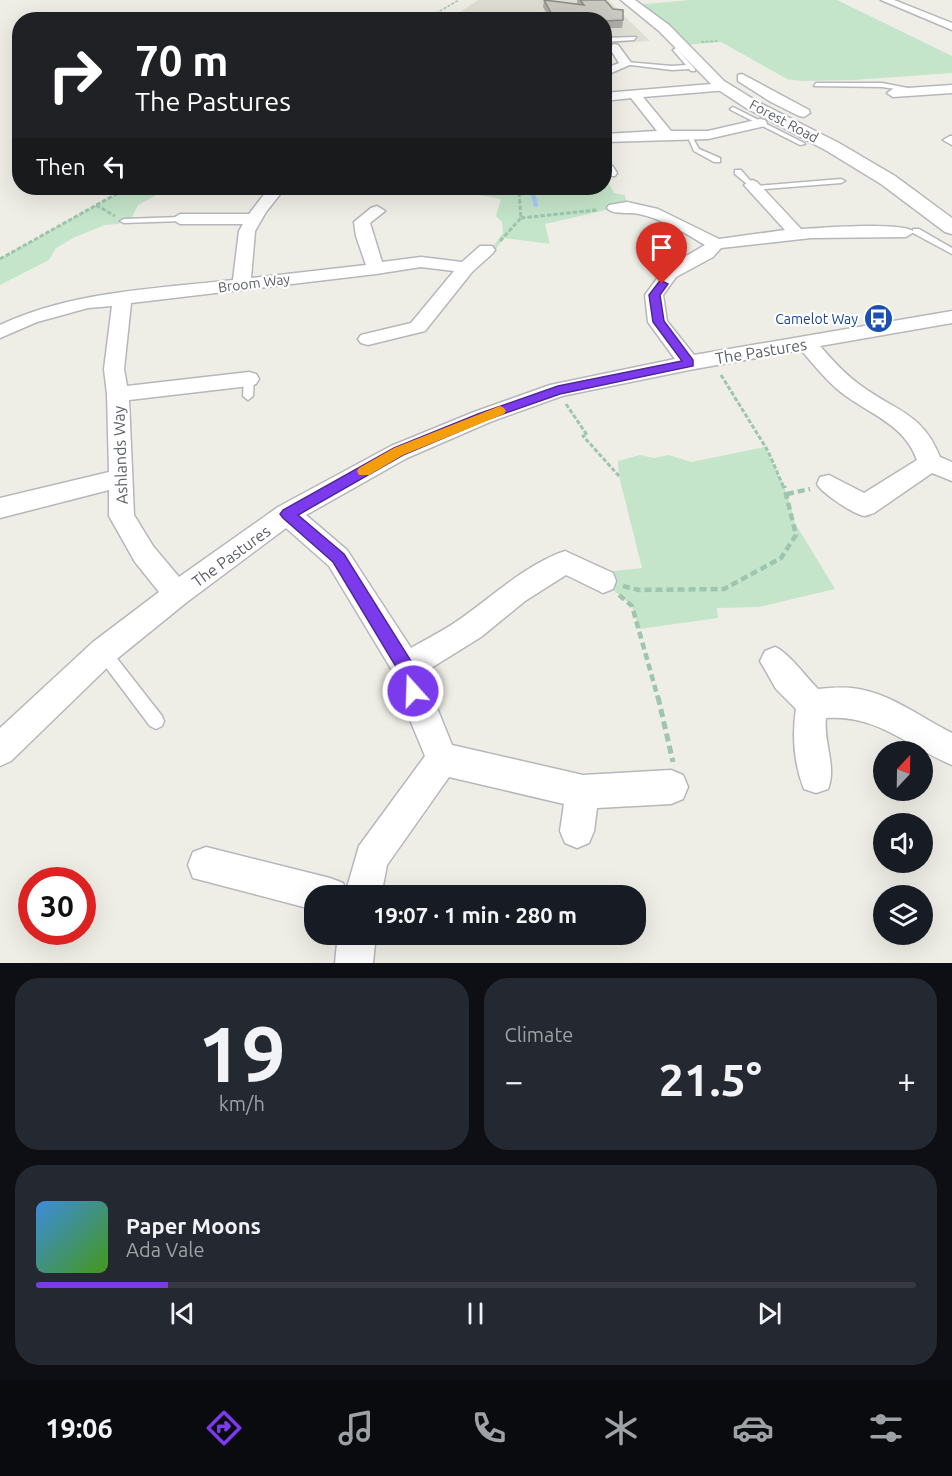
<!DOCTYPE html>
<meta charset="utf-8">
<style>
body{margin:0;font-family:Ubuntu,sans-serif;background:#242831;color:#f1f3f6;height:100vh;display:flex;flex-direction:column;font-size:22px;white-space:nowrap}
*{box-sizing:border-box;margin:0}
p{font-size:20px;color:#9ea1a6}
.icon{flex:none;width:33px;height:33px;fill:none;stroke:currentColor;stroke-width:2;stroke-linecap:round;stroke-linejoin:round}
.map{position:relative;height:963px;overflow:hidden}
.sheet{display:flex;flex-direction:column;gap:15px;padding:15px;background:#0d0f14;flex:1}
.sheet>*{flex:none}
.banner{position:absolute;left:12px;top:12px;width:600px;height:183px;border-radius:24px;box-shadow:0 6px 24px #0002;background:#202124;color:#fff;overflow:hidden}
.needle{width:39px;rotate:22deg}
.controls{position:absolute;left:873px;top:741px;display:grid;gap:12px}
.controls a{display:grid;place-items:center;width:60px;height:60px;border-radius:50%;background:#171b24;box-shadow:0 6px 24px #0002;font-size:30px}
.speed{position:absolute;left:18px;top:867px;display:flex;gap:12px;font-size:30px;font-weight:700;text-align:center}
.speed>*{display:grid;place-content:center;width:78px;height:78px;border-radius:50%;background:#171b24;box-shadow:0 6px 24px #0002;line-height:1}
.speed .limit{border:9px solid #d22;background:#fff;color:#111}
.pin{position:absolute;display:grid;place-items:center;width:51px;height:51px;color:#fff;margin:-62px -26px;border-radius:50% 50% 50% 0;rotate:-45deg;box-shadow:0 0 6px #0007}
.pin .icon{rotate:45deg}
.me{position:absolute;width:66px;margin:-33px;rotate:340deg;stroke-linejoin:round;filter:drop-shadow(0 0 4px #0008)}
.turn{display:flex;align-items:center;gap:21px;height:126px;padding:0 24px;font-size:27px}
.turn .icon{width:78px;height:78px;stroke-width:2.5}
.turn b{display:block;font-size:42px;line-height:51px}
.then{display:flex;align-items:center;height:57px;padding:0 24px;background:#0003;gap:12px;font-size:22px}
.big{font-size:45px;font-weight:600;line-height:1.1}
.sheet .card{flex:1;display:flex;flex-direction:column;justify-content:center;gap:9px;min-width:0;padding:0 21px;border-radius:24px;background:#242831}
.sheet .dial{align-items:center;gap:0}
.dial b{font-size:78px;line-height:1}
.song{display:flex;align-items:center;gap:18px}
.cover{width:72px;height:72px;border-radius:9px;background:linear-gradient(135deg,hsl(210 70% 55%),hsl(100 70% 35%))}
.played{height:6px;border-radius:3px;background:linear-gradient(90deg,#7c3aed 15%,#363941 15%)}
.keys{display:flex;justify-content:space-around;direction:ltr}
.heat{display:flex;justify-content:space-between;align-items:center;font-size:33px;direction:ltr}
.sheet .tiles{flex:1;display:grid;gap:15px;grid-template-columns:1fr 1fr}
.card:last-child{grid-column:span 2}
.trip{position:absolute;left:304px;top:885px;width:342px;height:60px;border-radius:24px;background:#171b24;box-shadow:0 6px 24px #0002;font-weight:600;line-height:60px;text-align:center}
.dock{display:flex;height:96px;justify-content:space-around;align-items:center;background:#090b0e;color:#9ea1a6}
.dock .icon{width:42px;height:42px}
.dock .on{color:#7c3aed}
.dock b{font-size:27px;color:#f1f3f6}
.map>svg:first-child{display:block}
.education{fill:#dfded4}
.green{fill:#c4e5c9}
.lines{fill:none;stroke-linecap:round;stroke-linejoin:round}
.stream{stroke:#aacbfb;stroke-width:4.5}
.service-casing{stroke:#b6b7bc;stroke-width:3}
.minor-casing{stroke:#b6b7bc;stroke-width:3}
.tertiary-casing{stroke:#b6b7bc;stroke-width:3}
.path-far3{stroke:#9ec5af;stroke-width:1.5;stroke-dasharray:3 1.5;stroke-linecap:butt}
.path-far2{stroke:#9ec5af;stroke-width:3;stroke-dasharray:4.5 2;stroke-linecap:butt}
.path-far1{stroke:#9ec5af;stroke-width:4.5;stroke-dasharray:7 4;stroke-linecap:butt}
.path{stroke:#9ec5af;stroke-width:5;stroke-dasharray:8 4.5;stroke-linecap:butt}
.service{fill:#fff;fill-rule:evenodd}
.minor{fill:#fff;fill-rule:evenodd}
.tertiary{fill:#fff;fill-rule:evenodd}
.wall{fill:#aeada7}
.building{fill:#cac9c2;stroke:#8d8d88;stroke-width:1.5}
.route{fill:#7c3aed;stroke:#51269a;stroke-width:1.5}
.slow{fill:#f59e0b}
.labels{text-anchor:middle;stroke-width:4.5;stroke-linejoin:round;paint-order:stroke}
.far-street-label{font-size:14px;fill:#5d6065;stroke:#fff}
.far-transit-label{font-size:14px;fill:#164399;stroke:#fff;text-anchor:end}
.street-label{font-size:16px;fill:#5d6065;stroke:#fff}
</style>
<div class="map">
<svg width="952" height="963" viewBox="0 0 952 963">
<rect width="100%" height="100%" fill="#efeee6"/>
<!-- education -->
<path class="education" d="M 478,0 L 608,0 L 650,41 L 605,44 L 604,20 L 448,20 Z"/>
<!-- green -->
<path class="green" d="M 690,0 L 837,0 L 952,56 L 952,73 L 854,80 L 802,81 L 787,79 L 721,42 L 682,45 L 634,5 Z
M 605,176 L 614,193 L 625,195 L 627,205 L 545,224 L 550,244 L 504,238 L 496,249 L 492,248 L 503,233 L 502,222 L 496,216 L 501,199 L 480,195 L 482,188 L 604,188 Z
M 127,188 L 169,188 L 138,205 L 132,217 L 118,224 L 105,225 L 75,237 L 56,248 L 49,260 L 0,285 L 0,259 Z
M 765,447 L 787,494 L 795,523 L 835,589 L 759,607 L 717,608 L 718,618 L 639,629 L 632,606 L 603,581 L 604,572 L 642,568 L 619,476 L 618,461 L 640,455 L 654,458 L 669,455 L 691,462 Z"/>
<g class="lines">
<!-- stream -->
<path class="stream" d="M 531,188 L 536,205"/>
<defs>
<path id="service" d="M 636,37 L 634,40 L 604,42 L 604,38 Z
M 676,48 L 695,69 L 695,71 L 691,71 L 689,69 L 672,70 L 623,64 L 626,62 L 672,66 L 686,65 L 673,50 Z
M 816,83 L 882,83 L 918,90 L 915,92 L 882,87 L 814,86 Z
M 733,107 L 804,143 L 805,144 L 800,145 L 731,110 L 730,109 Z
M 687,135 L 691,135 L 699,149 L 720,158 L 720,162 L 714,162 L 694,151 Z
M 735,170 L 741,170 L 755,186 L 841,179 L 845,181 L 841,183 L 754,190 L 735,174 Z
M 180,217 L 184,219 L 183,221 L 124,223 L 120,221 L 124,219 Z
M 913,229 L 919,229 L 952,248 L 952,254 L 913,233 Z
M 249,376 L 254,379 L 253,396 L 248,400 L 243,396 L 244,379 Z
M 103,645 L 108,647 L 162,716 L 164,721 L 162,726 L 156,729 L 150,726 L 98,657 L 96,652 L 98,647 Z"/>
<path id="minor" d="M 881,0 L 894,0 L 952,23 L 952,30 Z
M 614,44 L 618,45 L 632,64 L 604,76 L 604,69 L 619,63 L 609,47 Z
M 742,74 L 809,110 L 810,113 L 804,117 L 799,116 L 771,102 L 738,81 L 738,75 Z
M 724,83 L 730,87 L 728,90 L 643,97 L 671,131 L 708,131 L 760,119 L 765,120 L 767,123 L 765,126 L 708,139 L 604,142 L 604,134 L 657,131 L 631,98 L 604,101 L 604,93 Z
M 952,85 L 952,93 L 893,97 L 887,93 L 893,89 Z
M 950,136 L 952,136 L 952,145 L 943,140 Z
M 604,161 C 611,162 614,168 617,173 L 615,176 L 604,176 Z
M 752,180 L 757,182 L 801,229 C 819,228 905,221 914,232 L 906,237 L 811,238 L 721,248 L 713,257 L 676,277 L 663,295 L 667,321 L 694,355 L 952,311 L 952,323 L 820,346 C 832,360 845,374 860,385 C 895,411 922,412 940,457 L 952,462 L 952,481 L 932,473 L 874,513 C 873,513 866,516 865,516 C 854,515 822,493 817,484 L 820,477 L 829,475 L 864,493 L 917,460 C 905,426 874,416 846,396 C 829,384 815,366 801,350 L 689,370 L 562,396 L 490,422 L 407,458 L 306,515 L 347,550 L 411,648 C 428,638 447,629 463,617 C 495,594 527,564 565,551 L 613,573 L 616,581 L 613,589 L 603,593 L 566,575 L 525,601 L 481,637 L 423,673 L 452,745 L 583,775 L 671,770 L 683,775 L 688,787 L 683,799 L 671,804 L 597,808 L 594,831 L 589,843 L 577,848 L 565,843 L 560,831 L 564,804 L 449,777 L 387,865 L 381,896 L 315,896 L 315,910 L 193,878 L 188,865 L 193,852 L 206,847 L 330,878 L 343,883 L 346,891 L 359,846 L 425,756 L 398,691 L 393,672 L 329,566 L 286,528 L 187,602 L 113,662 L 11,761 L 0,766 L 0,728 L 93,642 L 159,592 L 135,562 L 109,516 L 109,490 L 0,518 L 0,498 L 109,472 L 107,394 L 104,369 L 112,306 L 88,308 L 37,322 L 0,338 L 0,325 C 72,291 155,289 233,280 L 239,231 L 243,224 L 180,224 L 172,219 L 180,214 L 249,214 L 269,188 L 285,188 L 266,212 L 255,231 L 251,278 L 366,265 L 356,236 L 354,222 L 371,208 L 377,206 L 385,211 L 370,223 L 382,262 L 421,257 L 462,262 L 480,246 L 492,246 L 495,250 L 492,254 L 472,272 L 425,331 L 368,345 L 361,343 L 358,339 L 361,335 L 411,323 L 454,271 L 421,267 L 376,274 L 131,303 L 124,369 L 127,386 L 249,372 L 256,374 L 259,379 L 256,384 L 249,386 L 129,400 L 134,515 L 153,546 L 179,577 L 278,507 L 391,446 L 474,412 L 550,385 L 675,359 L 648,322 L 645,295 L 664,269 L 705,245 C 685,233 663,219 639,214 C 629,211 614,216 607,208 L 609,205 L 627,202 L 658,209 L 719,239 L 785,230 L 744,185 Z
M 775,647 C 789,653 806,677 818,689 C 829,688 840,687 851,688 C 887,691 920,717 952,733 L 952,765 C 907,746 877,714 826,718 C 823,742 837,766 828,789 L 816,793 L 804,789 C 794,764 792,735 796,709 L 776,689 L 760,661 L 765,651 Z
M 338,934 L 376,934 L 373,963 L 335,963 Z"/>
<path id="tertiary" d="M 621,0 L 635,0 L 669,25 L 724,81 L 758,102 L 839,143 L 895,176 L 952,218 L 952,234 L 945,232 L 881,184 L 827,151 L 746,108 L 714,87 L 659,31 Z"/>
</defs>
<!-- service casing -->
<use href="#service" class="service-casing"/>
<!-- minor casing -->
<use href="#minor" class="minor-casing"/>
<!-- tertiary casing -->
<use href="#tertiary" class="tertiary-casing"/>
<!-- path-far3 -->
<path class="path-far3" d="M 424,20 L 459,0
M 701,42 L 718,41"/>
<!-- path-far2 -->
<path class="path-far2" d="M 96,205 L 115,216
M 521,218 L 597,210
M 500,241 L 521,218 L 519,193 L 512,188
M 0,259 L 127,188
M 721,375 L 768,451 L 784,488
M 566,404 L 587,435 L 583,436 L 619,476"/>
<!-- path-far1 -->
<path class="path-far1" d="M 787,494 L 810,489
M 623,586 L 639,590 L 724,589 L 781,558 L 796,535 L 784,486
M 619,595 L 632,606 L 658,698"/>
<!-- path -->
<path class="path" d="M 658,697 L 673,762"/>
<!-- service -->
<use href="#service" class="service"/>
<!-- minor -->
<use href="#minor" class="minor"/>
<!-- tertiary -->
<use href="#tertiary" class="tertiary"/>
</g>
<!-- wall -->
<path class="wall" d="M 544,0 L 577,4 L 577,0 L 605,0 L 623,20 L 622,28 L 604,28 L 604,20 L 550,20 L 543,7 Z"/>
<!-- building -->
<path class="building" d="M 544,0 L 584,5 L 580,0 L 605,0 L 613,9 L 623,10 L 623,20 L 604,21 L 604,20 L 555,20 Z"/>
<!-- route -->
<path class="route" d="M 662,281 L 668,284 L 660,295 L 664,321 L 693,360 L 693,366 L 560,394 L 486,420 L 403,455 L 298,515 L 344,554 L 411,661 L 422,691 L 419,697 L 413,699 L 407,697 L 398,670 L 333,562 L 283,518 L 280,514 L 283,510 L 394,448 L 478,414 L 558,386 L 682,361 L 653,322 L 649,295 L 659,282 Z"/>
<!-- slow -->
<path class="slow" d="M 500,406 L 504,408 L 506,411 L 504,414 L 403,455 L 369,475 L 359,475 L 357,471 L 359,468 L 394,448 Z"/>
<!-- icons -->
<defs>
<symbol id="bus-disc" viewBox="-11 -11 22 22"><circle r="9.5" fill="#1a4fb4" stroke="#fff"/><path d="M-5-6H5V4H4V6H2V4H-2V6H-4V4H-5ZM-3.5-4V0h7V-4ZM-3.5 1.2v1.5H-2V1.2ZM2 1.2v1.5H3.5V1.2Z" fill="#fff"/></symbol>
</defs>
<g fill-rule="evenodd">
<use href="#bus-disc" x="862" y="302" width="33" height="33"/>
</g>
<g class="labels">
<!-- far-street labels -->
<g class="far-street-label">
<text transform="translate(784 121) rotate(28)" y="5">Forest Road</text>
<text transform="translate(254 283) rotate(-7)" y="5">Broom Way</text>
</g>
<!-- far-transit labels -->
<g class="far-transit-label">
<text x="858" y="324">Camelot Way</text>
</g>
<!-- street labels -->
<g class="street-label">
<text transform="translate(761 351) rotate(-9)" y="6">The Pastures</text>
<text transform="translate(120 455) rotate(-92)" y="6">Ashlands Way</text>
<text transform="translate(231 556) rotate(-36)" y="6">The Pastures</text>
</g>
</g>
</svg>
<div class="controls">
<a><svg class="needle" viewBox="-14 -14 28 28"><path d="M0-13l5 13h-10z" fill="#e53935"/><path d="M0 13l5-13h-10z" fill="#9ea1a6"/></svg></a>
<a><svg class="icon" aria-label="sound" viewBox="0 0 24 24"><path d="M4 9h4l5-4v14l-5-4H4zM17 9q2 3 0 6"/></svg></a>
<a><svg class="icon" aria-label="layers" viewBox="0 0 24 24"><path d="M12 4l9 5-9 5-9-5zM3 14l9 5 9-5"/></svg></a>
</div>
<div class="speed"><div class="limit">30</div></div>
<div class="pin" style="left:662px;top:284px;background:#d93025"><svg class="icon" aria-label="arrive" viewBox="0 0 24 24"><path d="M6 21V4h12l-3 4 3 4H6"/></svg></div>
<svg class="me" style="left:413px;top:691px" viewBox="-20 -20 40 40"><circle r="17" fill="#7c3aed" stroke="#fff" stroke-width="3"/><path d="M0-11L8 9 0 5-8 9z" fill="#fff"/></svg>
<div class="trip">19:07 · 1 min · 280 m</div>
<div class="banner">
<div class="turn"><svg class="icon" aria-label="right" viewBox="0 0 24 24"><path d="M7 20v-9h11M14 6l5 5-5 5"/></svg><div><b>70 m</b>The Pastures</div></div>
<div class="then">Then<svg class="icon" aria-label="left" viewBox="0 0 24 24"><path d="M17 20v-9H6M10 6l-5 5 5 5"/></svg></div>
</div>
</div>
<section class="sheet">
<div class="tiles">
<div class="card dial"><b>19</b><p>km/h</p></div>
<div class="card"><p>Climate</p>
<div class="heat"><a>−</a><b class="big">21.5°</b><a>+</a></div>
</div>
<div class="card">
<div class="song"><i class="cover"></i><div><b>Paper Moons</b><p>Ada Vale</p></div></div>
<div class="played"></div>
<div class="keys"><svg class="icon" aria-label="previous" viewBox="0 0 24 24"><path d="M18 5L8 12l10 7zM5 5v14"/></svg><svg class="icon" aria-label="pause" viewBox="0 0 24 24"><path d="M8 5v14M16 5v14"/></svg><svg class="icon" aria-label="next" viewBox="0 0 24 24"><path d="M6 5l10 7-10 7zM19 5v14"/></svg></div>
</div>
</div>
</section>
<nav class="dock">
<b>19:06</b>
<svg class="icon on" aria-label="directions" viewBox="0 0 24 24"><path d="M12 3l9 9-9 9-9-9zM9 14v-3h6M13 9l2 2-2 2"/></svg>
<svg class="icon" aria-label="music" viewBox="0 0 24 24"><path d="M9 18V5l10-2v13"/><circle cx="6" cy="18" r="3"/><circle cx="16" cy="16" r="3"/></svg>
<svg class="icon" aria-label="phone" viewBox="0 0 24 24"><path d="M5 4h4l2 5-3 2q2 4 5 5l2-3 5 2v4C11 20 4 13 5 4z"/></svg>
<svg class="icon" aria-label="climate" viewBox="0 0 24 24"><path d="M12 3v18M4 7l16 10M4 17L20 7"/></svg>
<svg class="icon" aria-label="car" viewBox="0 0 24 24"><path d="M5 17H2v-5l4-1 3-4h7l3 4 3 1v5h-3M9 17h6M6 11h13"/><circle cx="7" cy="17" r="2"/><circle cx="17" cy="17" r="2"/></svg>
<svg class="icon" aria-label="filters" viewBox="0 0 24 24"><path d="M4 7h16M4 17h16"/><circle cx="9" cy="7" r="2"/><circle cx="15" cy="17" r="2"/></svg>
</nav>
